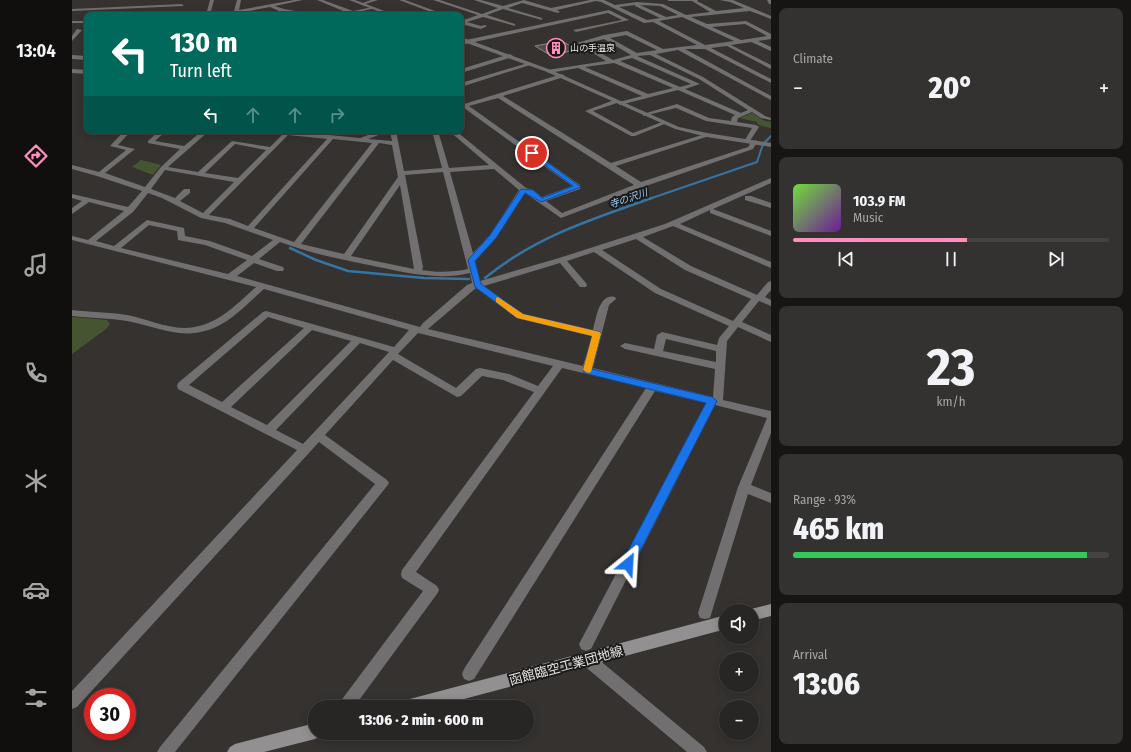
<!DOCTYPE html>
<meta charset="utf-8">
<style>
body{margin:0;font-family:"Fira Sans Condensed","Noto Sans JP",sans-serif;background:#343231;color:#f1f3f6;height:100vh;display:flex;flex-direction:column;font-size:15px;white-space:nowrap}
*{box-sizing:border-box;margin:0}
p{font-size:13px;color:#a5a5a6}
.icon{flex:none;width:22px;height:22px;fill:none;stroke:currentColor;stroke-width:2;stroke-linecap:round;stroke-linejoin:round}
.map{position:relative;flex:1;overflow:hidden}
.side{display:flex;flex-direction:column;gap:8px;padding:8px;background:#161514;width:360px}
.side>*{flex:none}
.hud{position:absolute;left:12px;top:12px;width:380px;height:122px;border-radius:8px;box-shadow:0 2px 10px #0003,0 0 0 1px #444341;background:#00695c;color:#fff;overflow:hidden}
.controls{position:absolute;left:647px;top:604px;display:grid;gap:8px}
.controls a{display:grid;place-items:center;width:40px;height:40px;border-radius:50%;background:#282624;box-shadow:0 2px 10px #0003,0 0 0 1px #444341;font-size:20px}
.speed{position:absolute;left:12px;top:688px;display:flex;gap:8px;font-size:20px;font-weight:700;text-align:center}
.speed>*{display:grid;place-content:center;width:52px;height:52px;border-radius:50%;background:#282624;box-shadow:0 2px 10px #0003,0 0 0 1px #444341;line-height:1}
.speed .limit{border:6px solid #d22;background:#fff;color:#111}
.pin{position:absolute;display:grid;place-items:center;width:34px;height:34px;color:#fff;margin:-17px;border:2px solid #fff;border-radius:50%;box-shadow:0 1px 4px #0007}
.me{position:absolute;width:44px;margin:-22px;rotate:27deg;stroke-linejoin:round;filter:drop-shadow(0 0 3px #0008)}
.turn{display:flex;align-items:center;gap:14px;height:84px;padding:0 20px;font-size:18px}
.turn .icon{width:52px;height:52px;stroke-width:2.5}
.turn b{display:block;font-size:28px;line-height:34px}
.lanes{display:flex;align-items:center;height:38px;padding:0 20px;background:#0003;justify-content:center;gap:20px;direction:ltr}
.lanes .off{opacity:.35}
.big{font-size:30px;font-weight:800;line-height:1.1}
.side .card{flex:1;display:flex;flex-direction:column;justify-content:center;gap:6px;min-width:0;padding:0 14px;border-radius:8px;background:#343231}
.side .dial{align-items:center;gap:0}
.dial b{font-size:52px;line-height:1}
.song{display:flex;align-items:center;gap:12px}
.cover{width:48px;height:48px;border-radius:6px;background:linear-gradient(135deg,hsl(100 70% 55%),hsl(280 70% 35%))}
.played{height:4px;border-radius:2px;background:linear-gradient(90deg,#fe8ebc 55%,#444341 55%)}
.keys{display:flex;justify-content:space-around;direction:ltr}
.heat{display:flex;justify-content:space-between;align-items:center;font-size:22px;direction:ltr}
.charge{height:6px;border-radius:3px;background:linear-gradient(90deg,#34c759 93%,#444341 0)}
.trip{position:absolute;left:236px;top:700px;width:226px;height:40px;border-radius:20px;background:#282624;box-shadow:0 2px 10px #0003,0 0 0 1px #444341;font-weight:800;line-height:40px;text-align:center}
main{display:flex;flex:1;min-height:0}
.tabs{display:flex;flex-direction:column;width:72px;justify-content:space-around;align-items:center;background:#100f0e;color:#a5a5a6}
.tabs .icon{width:28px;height:28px}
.tabs .selected{color:#fe8ebc}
.tabs b{font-size:18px;color:#f1f3f6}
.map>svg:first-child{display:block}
.green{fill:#455531}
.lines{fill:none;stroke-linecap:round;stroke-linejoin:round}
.stream-far1{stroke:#3575a4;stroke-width:2}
.stream{stroke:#3575a4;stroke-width:2.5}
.building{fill:#4f4c4a;stroke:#8b8785}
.minor{fill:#716f6f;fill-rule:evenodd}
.tertiary{fill:#716f6f;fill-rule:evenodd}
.secondary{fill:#939091;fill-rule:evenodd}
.route{fill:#1a73e8;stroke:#114b97}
.slow{fill:#f59e0b}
.labels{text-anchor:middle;stroke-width:4;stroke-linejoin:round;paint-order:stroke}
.far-poi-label{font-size:9px;fill:#e8e6e5;stroke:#1b1a19;text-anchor:start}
.far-water-label{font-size:10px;font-style:italic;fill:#9bcdf5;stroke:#1b1a19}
.near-street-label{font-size:13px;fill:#e8e6e5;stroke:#1b1a19}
</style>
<main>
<nav class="tabs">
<b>13:04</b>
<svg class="icon selected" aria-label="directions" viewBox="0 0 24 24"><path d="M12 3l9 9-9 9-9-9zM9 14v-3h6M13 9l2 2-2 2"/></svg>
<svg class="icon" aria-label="music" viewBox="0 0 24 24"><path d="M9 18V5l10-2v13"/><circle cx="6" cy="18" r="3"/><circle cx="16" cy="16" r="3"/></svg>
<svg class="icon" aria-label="phone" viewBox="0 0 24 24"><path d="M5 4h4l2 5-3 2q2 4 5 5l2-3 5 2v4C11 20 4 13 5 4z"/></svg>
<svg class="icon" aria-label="climate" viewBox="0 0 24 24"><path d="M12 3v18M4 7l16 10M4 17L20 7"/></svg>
<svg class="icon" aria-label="car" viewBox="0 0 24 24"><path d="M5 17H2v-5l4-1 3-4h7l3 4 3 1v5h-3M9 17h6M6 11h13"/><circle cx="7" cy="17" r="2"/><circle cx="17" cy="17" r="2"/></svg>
<svg class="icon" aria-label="filters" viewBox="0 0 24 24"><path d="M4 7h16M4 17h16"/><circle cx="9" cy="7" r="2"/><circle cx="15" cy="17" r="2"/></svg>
</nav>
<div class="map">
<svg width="699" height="752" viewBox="0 0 699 752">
<rect width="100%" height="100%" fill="#353230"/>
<!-- green -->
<path class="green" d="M 680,113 L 693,121 L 699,122 L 699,128 L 686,125 L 685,122 L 667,118 Z
M 69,160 L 89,165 L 81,175 L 60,167 Z
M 0,317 L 35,320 L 38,324 L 34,329 L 0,354 Z"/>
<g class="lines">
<!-- stream-far1 -->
<path class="stream-far1" d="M 577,199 L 685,162 L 691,144 L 699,136"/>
<!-- stream -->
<path class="stream" d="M 218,248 L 244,260 L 276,271 L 352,278 L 397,279
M 413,278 C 463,237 520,219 580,198"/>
</g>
<!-- building -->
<path class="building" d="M 490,41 L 505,50 L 478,55 L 463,46 Z"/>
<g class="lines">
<!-- minor -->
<path class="minor" d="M 138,0 L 142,0 L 138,15 L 134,15 Z
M 165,0 L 169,0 L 167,10 L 222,0 L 231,0 L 203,6 C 214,11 224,9 234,15 C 226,15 220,11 212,13 L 198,7 L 167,13 L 166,15 L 149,15 L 162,11 Z
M 245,0 L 251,0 L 281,11 L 301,7 L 303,8 L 274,15 L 276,13 Z
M 299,0 L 306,0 L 290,5 L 288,4 Z
M 327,0 L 333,0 L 374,15 L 367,15 Z
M 361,0 L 368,0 L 410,14 L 426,8 L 402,0 L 409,0 L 431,6 L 452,0 L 479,8 L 518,0 L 532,0 L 543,5 L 565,2 L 591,4 L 614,15 L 638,12 L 620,1 L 597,1 L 595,0 L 626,0 L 625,1 L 644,11 L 672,8 L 658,2 L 647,0 L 661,0 L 699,16 L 699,19 L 678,11 L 619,17 L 635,24 L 674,21 L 699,34 L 699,39 L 686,41 L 699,47 L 699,51 L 679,42 L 659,45 L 699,65 L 699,69 L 655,46 L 639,48 L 699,79 L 699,83 L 633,49 L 613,49 L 699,96 L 699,100 L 606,50 L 584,54 L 631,77 L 693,116 L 699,118 L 699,120 L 689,118 L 680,112 L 666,118 L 665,122 L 684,125 L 687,127 L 678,141 L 676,142 L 673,140 L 680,128 L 634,121 L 604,108 L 571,116 L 571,114 L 605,104 L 637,118 L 659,121 L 660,117 L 663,115 L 606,90 L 548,105 L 545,103 L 521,111 L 561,133 L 590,122 L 595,123 L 563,136 L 559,136 L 513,111 L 542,100 L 546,100 L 547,102 L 570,96 L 506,68 L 477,73 L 475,72 L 475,70 L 534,61 L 505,43 L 532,35 L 555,31 L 591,49 L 625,45 L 581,22 L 572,23 L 529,2 L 524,1 L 485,10 L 488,12 L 486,13 L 450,3 L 436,8 L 470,18 L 470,20 L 431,9 L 415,15 L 443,24 L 443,26 L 411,17 L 395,22 L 409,26 L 413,25 L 415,26 L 409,29 L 389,24 L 389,21 L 406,15 ZM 563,5 L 563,6 L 588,18 L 575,20 L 547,7 ZM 568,5 L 588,6 L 606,15 L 594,17 ZM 610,17 L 662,41 L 633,45 L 587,21 ZM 673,24 L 695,36 L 669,40 L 640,27 ZM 554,35 L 585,50 L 565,53 L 538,38 ZM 532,39 L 559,55 L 541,60 L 513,44 ZM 578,55 L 627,79 L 676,110 L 669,113 L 613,89 L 628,84 L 565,56 ZM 560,58 L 619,84 L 608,87 L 548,61 ZM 542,63 L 601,88 L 576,94 L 513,67 Z
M 695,0 L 699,0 L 699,4 L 697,4 Z
M 110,4 L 112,6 L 0,11 L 0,9 Z
M 537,10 L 557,20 L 504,32 L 501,30 L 550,20 L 536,13 L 389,45 L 389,41 Z
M 0,21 L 15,21 L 15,23 L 0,23 Z
M 5,29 L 10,30 L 0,41 L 0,36 Z
M 438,54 L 441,56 L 440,57 L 389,73 L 389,69 Z
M 0,55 L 15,56 L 15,60 L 0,59 Z
M 456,63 L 461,64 L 389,87 L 389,83 Z
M 0,69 L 15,70 L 15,74 L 0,73 Z
M 490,74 L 493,76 L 492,77 L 431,96 L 539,163 L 633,134 L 637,134 L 637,136 L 544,166 L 569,182 L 676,147 L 681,140 L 686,141 L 681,149 L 571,187 L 489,218 L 453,193 L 424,238 L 403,261 L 408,281 L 487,258 L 593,224 L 699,178 L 699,183 L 641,209 L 699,231 L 699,236 L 638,213 L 638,210 L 608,224 L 699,262 L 699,268 L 601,226 L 571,237 L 619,266 L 685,295 L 696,282 L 699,281 L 699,290 L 693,297 L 699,300 L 699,306 L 687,301 L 670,322 L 699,335 L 699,342 L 666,327 L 655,341 L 651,400 L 699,411 L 699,433 L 679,485 L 699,493 L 699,503 L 676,494 L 638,618 L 633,619 L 628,618 L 626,613 L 666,487 L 695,418 L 643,405 L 519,649 L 514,651 L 509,649 L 507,644 L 634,403 L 583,391 L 402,679 L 397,681 L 392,679 L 390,674 L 392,669 L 574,388 L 490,368 L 344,572 L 365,586 L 367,590 L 365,594 L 282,707 L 266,707 L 268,702 L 351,591 L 330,578 L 329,574 L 330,570 L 462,392 L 431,380 L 410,376 L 389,396 L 385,397 L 321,360 L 253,435 L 315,480 L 317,483 L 315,486 L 103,752 L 85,752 L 88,747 L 303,484 L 247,442 L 5,707 L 0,709 L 0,691 L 225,450 L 106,389 L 105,386 L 106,383 L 191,312 L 194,311 L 322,347 L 337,330 L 192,289 C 177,302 163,318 144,327 C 110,342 88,327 55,321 C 37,318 18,318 0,316 L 0,310 C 18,312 37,312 55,315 C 78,319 102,333 127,326 C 149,321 167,302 184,287 L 0,240 L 0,236 L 16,240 L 52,211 L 17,202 L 0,214 L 0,208 L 10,201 L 0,198 L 0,194 L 56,207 L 70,191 L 25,176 L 0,169 L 0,165 L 27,172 L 54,150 L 38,146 L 52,131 L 59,131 L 46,145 L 63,149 L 33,173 L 73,187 L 89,167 L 108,149 L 76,143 L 76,141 L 87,131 L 94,131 L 83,141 L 112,146 L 130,131 L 137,131 L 96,167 L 126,172 L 160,141 L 198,147 L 210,135 L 191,133 L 188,131 L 215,131 L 288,138 L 307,131 L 317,131 L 296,139 L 320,141 L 318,131 L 324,131 L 332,171 L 370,168 L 360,131 L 366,131 L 377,168 L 417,165 L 377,131 L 384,131 L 454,188 L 461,190 L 470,197 L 500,186 L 392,108 L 389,109 L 389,105 ZM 426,98 L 562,185 L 490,213 L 474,201 L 508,189 L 508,185 L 397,106 ZM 216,135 L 255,139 L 176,226 L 158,219 L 137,215 ZM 261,139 L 300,143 L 222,242 L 182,228 ZM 307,143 L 320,145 L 326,177 L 272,254 L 229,244 ZM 163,144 L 194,150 L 166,178 L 133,173 ZM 422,169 L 447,190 L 418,235 L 401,253 L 378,172 ZM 93,170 L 162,182 L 131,213 L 108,201 L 118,193 L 118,189 L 112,189 L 103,198 L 79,189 ZM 371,172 L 396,269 C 382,272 365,273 350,270 L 351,267 L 333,175 ZM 328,185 L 342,269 L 279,256 ZM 76,193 L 90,198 L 129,218 L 153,223 L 201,240 L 180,256 L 138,241 L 113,236 L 112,228 L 75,220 L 42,246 L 24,241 L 61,212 ZM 77,225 L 105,231 L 106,240 L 133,245 L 175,260 L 156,274 L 49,248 ZM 564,239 L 613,270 L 679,299 L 661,321 L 589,289 L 530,250 ZM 208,242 C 237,253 267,259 297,265 C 331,272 364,281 398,273 L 400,283 L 395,285 L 351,323 L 348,327 L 165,276 L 182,263 L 205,271 L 211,271 L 212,269 L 211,267 L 187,259 ZM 522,252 L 583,293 L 657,326 L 647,338 L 645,345 L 590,332 L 585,335 L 582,349 L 553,343 L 548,346 L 553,349 L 643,369 L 641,397 L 521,368 L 537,305 L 544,299 L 543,297 C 527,293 524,319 521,330 L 451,314 L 412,286 L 488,263 L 508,287 L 514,287 L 515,285 L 514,283 L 495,261 ZM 404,288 L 445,318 L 520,336 L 511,366 L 356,329 ZM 196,317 L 232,328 L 150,402 L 117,385 ZM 240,330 L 279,341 L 195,425 L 159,407 ZM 346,333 L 481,366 L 466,386 L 437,374 L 408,368 L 404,369 L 384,388 L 326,354 ZM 594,339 L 644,351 L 644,362 L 591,351 ZM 288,343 L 317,352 L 231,444 L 204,430 Z
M 673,196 L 679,196 L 699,203 L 699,208 L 673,200 Z
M 515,652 L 520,654 L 632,747 L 635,752 L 615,752 L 510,664 L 508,659 L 510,654 Z"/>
<!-- tertiary -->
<path class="tertiary" d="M 277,0 L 283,0 L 323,15 L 316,15 Z
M 389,37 L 479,70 L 607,127 L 635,133 L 699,143 L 699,147 L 635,137 L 603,129 L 475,72 L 389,41 Z"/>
<!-- secondary -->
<path class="secondary" d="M 699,604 L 699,616 L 680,621 L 680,611 L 675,610 Z
M 654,615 L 654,629 L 362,707 L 327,707 L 329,702 L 334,700 Z
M 243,723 L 243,733 L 250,733 L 248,736 L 243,739 L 192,752 L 155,752 L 158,747 L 163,744 Z"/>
</g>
<!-- route -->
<path class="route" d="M 460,151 L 509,187 L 469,202 L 453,193 L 424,238 L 403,261 L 409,284 L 451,314 L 528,332 L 529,334 L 520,369 L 640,397 L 645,401 L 560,567 L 556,569 L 551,567 L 550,564 L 551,560 L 634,403 L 512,373 L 511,371 L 520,336 L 445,318 L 403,287 L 396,260 L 418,235 L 449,189 L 461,190 L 470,198 L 501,186 L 458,154 L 458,152 Z"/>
<!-- slow -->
<path class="slow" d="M 426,297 L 451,314 L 528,332 L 529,334 L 519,372 L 516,373 L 511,370 L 520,336 L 445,318 L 424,302 L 424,298 Z"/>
<!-- icons -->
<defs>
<symbol id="building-ring" viewBox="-11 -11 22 22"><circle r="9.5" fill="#1b1a19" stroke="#fe8ebc" stroke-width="1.5"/><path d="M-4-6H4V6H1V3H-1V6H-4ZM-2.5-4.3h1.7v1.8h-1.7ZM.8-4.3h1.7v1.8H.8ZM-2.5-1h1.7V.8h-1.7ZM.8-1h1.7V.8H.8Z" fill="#fe8ebc"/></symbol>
</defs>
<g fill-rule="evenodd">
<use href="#building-ring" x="473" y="37" width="22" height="22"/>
</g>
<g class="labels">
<!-- far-poi labels -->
<g class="far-poi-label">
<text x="498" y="51">山の手温泉</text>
</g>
<!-- far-water labels -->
<g class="far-water-label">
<text transform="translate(556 198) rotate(-19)" y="4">寺の沢川</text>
</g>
<!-- near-street labels -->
<g class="near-street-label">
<text transform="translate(494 665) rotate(-15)" y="5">函館臨空工業団地線</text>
</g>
</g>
</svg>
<div class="controls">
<a><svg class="icon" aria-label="sound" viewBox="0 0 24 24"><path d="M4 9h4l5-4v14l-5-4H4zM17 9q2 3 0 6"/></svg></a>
<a>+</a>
<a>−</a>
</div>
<div class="speed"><div class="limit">30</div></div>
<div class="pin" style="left:460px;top:153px;background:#d93025"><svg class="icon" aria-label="arrive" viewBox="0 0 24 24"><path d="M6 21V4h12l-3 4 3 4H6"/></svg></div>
<svg class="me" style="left:556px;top:564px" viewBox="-20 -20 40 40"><path d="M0-17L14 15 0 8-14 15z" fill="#1a73e8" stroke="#fff" stroke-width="4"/></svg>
<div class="trip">13:06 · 2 min · 600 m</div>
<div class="hud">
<div class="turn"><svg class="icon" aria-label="left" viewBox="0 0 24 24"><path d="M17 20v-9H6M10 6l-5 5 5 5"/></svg><div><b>130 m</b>Turn left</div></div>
<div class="lanes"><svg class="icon" aria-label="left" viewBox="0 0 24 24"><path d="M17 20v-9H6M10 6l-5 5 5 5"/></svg><svg class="icon off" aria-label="ahead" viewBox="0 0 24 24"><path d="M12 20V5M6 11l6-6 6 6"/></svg><svg class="icon off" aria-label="ahead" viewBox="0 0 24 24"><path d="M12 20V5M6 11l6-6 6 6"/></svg><svg class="icon off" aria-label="right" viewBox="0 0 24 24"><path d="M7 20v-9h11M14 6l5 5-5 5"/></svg></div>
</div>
</div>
<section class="side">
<div class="card"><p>Climate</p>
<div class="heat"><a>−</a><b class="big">20°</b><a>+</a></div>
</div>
<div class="card">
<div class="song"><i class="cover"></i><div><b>103.9 FM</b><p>Music</p></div></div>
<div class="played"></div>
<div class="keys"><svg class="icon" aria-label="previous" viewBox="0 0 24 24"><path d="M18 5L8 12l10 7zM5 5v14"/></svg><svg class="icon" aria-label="pause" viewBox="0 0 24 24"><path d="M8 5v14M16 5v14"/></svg><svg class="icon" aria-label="next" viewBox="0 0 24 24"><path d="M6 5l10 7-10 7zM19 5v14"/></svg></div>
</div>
<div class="card dial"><b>23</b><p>km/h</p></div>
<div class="card"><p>Range · 93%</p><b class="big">465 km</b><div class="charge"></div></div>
<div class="card"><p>Arrival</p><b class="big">13:06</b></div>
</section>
</main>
